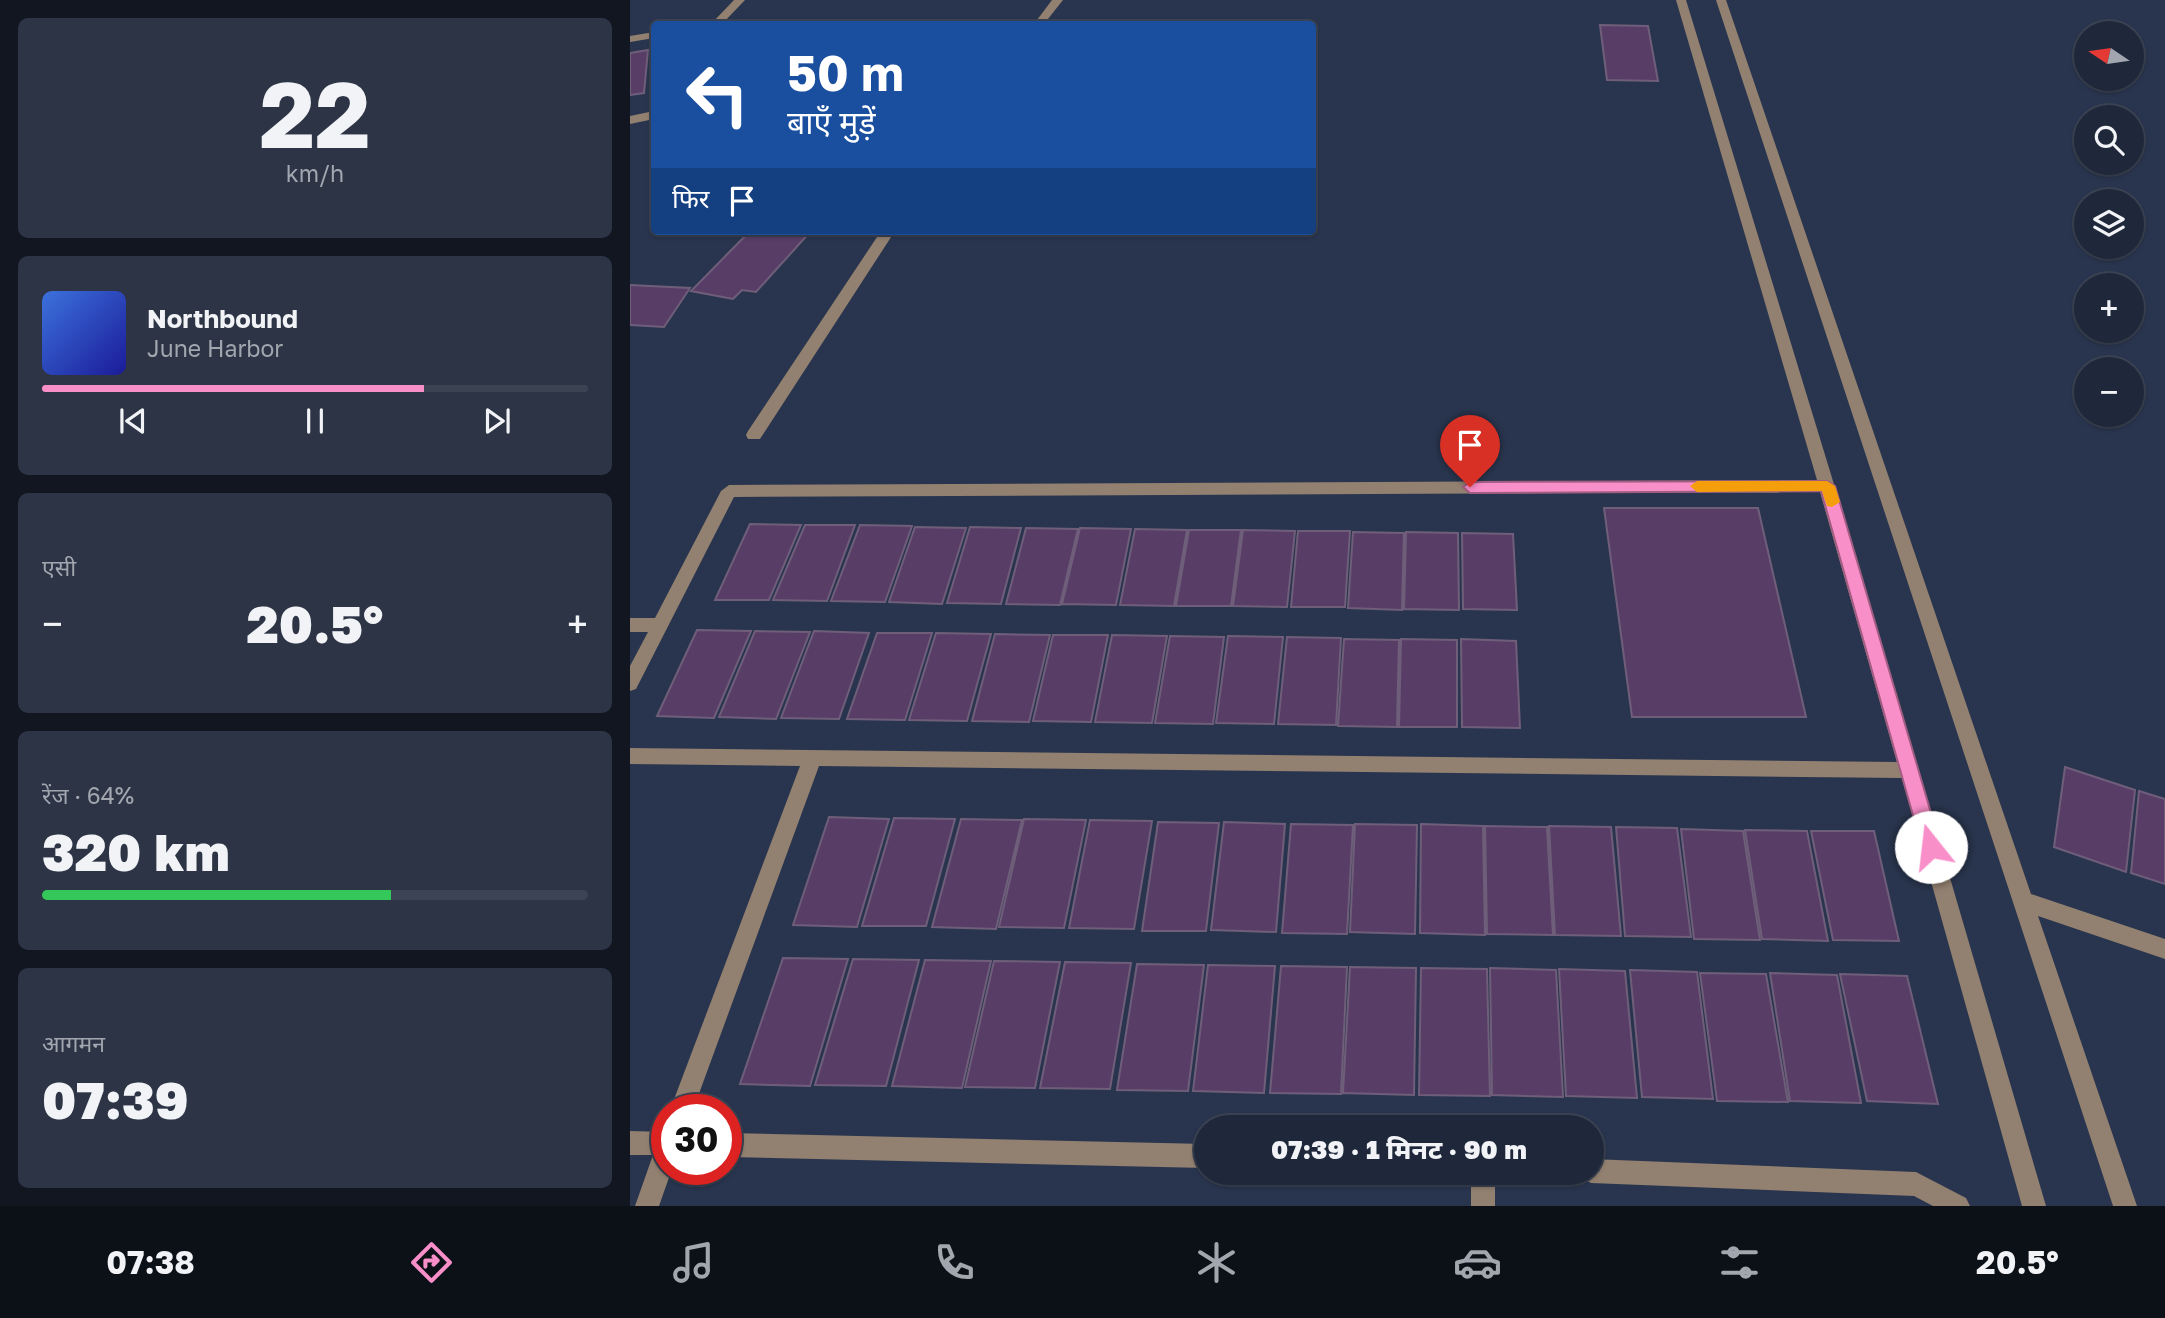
<!DOCTYPE html>
<html lang="hi">
<meta charset="utf-8">
<style>
body{margin:0;font-family:"Golos Text","Noto Sans Devanagari",sans-serif;background:#2c3445;color:#f1f3f6;height:100vh;display:flex;flex-direction:column;font-size:26px;white-space:nowrap}
*{box-sizing:border-box;margin:0}
p{font-size:23px;color:#a1a6af}
.icon{flex:none;width:38px;height:38px;fill:none;stroke:currentColor;stroke-width:2;stroke-linecap:round;stroke-linejoin:round}
.map{position:relative;flex:1;overflow:hidden}
.drawer{display:flex;flex-direction:column;gap:18px;padding:18px;background:#111620;width:630px}
.drawer>*{flex:none}
.guide{position:absolute;left:21px;top:21px;width:665px;height:214px;border-radius:7px;box-shadow:0 2px 5px #0004,0 0 0 2px #3c4454;background:#1a4fa0;color:#fff;overflow:hidden}
.needle{width:46px;rotate:283deg}
.buttons{position:absolute;left:1444px;top:21px;display:grid;gap:14px}
.buttons a{display:grid;place-items:center;width:70px;height:70px;border-radius:50%;background:#1f283a;box-shadow:0 2px 5px #0004,0 0 0 2px #3c4454;font-size:35px}
.speed{position:absolute;left:21px;top:1094px;display:flex;gap:14px;font-size:35px;font-weight:700;text-align:center}
.speed>*{display:grid;place-content:center;width:91px;height:91px;border-radius:50%;background:#1f283a;box-shadow:0 2px 5px #0004,0 0 0 2px #3c4454;line-height:1}
.speed .limit{border:10px solid #d22;background:#fff;color:#111}
.pin{position:absolute;display:grid;place-items:center;width:60px;height:60px;color:#fff;margin:-72px -30px;border-radius:50% 50% 50% 0;rotate:-45deg;box-shadow:0 0 7px #0007}
.pin .icon{rotate:45deg}
.me{position:absolute;width:77px;margin:-38px;rotate:344deg;stroke-linejoin:round;filter:drop-shadow(0 0 5px #0008)}
.turn{display:flex;align-items:center;gap:24px;height:147px;padding:0 21px;font-size:32px}
.turn .icon{width:91px;height:91px;stroke-width:2.5}
.turn b{display:block;font-size:49px;line-height:60px}
.then{display:flex;align-items:center;height:66px;padding:0 21px;background:#0003;gap:14px;font-size:26px}
.big{font-size:52px;font-weight:800;line-height:1.1}
.drawer .tile{flex:1;display:flex;flex-direction:column;justify-content:center;gap:10px;min-width:0;padding:0 24px;border-radius:10px;background:#2c3445}
.drawer .dial{align-items:center;gap:0}
.dial b{font-size:91px;line-height:1}
.song{display:flex;align-items:center;gap:21px}
.cover{width:84px;height:84px;border-radius:10px;background:linear-gradient(135deg,hsl(220 70% 55%),hsl(240 70% 35%))}
.played{height:7px;border-radius:4px;background:linear-gradient(90deg,#f98fc9 70%,#3c4454 70%)}
.keys{display:flex;justify-content:space-around;direction:ltr}
.heat{display:flex;justify-content:space-between;align-items:center;font-size:38px;direction:ltr}
.charge{height:10px;border-radius:5px;background:linear-gradient(90deg,#34c759 64%,#3c4454 0)}
.trip{position:absolute;left:564px;top:1115px;width:410px;height:70px;border-radius:35px;background:#1f283a;box-shadow:0 2px 5px #0004,0 0 0 2px #3c4454;font-weight:800;line-height:70px;text-align:center}
.dock{display:flex;height:112px;justify-content:space-around;align-items:center;background:#0c1017;color:#a1a6af}
.dock .icon{width:49px;height:49px}
.dock .on{color:#f98fc9}
.dock b{font-size:32px;color:#f1f3f6}
main{display:flex;flex:1;min-height:0}
.map>svg:first-child{display:block}
.building{fill:#583e67;stroke:#6f5e7a;stroke-width:2}
.lines{fill:none;stroke-linecap:round;stroke-linejoin:round}
.minor{fill:#928070;fill-rule:evenodd}
.route{fill:#f98fc9;stroke:#a25d83;stroke-width:2}
.slow{fill:#f59e0b}
</style>
<main>
<section class="drawer">
<div class="tile dial"><b>22</b><p>km/h</p></div>
<div class="tile">
<div class="song"><i class="cover"></i><div><b>Northbound</b><p>June Harbor</p></div></div>
<div class="played"></div>
<div class="keys"><svg class="icon" aria-label="previous" viewBox="0 0 24 24"><path d="M18 5L8 12l10 7zM5 5v14"/></svg><svg class="icon" aria-label="pause" viewBox="0 0 24 24"><path d="M8 5v14M16 5v14"/></svg><svg class="icon" aria-label="next" viewBox="0 0 24 24"><path d="M6 5l10 7-10 7zM19 5v14"/></svg></div>
</div>
<div class="tile"><p>एसी</p>
<div class="heat"><a>−</a><b class="big">20.5°</b><a>+</a></div>
</div>
<div class="tile"><p>रेंज · 64%</p><b class="big">320 km</b><div class="charge"></div></div>
<div class="tile"><p>आगमन</p><b class="big">07:39</b></div>
</section>
<div class="map">
<svg width="1535" height="1206" viewBox="0 0 1535 1206">
<rect width="100%" height="100%" fill="#29354e"/>
<!-- building -->
<path class="building" d="M 970,25 L 1018,26 L 1028,81 L 977,80 Z
M 18,50 L 14,93 L 0,95 L 0,53 Z
M 120,231 L 181,231 L 126,292 L 112,290 L 103,299 L 61,291 Z
M 0,285 L 60,288 L 34,327 L 0,325 Z
M 974,508 L 1128,508 L 1176,717 L 1002,717 Z
M 120,524 L 171,525 L 139,600 L 85,600 Z
M 175,525 L 225,525 L 197,601 L 143,600 Z
M 230,525 L 282,526 L 255,602 L 201,601 Z
M 285,527 L 336,528 L 312,604 L 259,602 Z
M 340,527 L 391,528 L 371,604 L 317,603 Z
M 396,528 L 448,529 L 430,605 L 376,604 Z
M 450,528 L 501,529 L 486,605 L 432,604 Z
M 505,529 L 557,530 L 544,606 L 490,605 Z
M 559,530 L 611,530 L 601,606 L 546,606 Z
M 613,530 L 665,531 L 657,607 L 603,606 Z
M 668,531 L 720,531 L 715,607 L 661,607 Z
M 723,532 L 774,533 L 772,610 L 718,608 Z
M 776,532 L 828,533 L 829,610 L 774,609 Z
M 832,533 L 883,534 L 887,610 L 833,609 Z
M 67,630 L 121,631 L 84,718 L 27,716 Z
M 125,631 L 180,632 L 146,719 L 89,717 Z
M 184,631 L 239,633 L 209,719 L 151,718 Z
M 247,633 L 302,633 L 275,720 L 217,719 Z
M 306,633 L 361,634 L 337,721 L 279,720 Z
M 365,634 L 420,635 L 399,722 L 342,721 Z
M 423,635 L 478,635 L 461,722 L 403,721 Z
M 482,635 L 537,636 L 522,723 L 465,722 Z
M 540,636 L 594,637 L 583,724 L 525,723 Z
M 598,636 L 653,637 L 644,724 L 586,723 Z
M 657,637 L 711,638 L 706,725 L 648,724 Z
M 714,639 L 769,640 L 767,727 L 708,726 Z
M 771,639 L 827,640 L 827,727 L 769,727 Z
M 831,639 L 886,641 L 890,728 L 832,727 Z
M 1435,767 L 1505,790 L 1496,872 L 1424,847 Z
M 1509,791 L 1535,799 L 1535,884 L 1501,873 Z
M 199,817 L 259,819 L 227,927 L 163,925 Z
M 264,818 L 325,819 L 296,926 L 232,926 Z
M 331,819 L 392,820 L 366,929 L 302,927 Z
M 394,819 L 456,820 L 434,928 L 369,927 Z
M 460,820 L 522,821 L 504,929 L 439,928 Z
M 528,822 L 589,823 L 576,931 L 512,931 Z
M 594,822 L 655,824 L 646,932 L 581,930 Z
M 661,824 L 723,825 L 717,934 L 652,933 Z
M 725,824 L 787,825 L 785,934 L 720,932 Z
M 791,824 L 853,826 L 855,935 L 790,933 Z
M 855,826 L 917,827 L 923,935 L 857,934 Z
M 919,826 L 981,827 L 991,936 L 925,935 Z
M 986,827 L 1047,828 L 1061,937 L 995,936 Z
M 1051,829 L 1113,831 L 1130,940 L 1064,939 Z
M 1115,830 L 1177,831 L 1198,941 L 1132,939 Z
M 1181,831 L 1244,831 L 1269,941 L 1203,940 Z
M 153,958 L 218,959 L 180,1086 L 110,1084 Z
M 223,959 L 289,960 L 256,1086 L 185,1085 Z
M 295,960 L 361,961 L 332,1088 L 262,1086 Z
M 364,961 L 430,962 L 405,1088 L 335,1087 Z
M 435,962 L 501,963 L 480,1089 L 410,1088 Z
M 507,964 L 574,965 L 558,1091 L 487,1090 Z
M 578,965 L 645,966 L 634,1093 L 563,1091 Z
M 651,966 L 717,967 L 711,1094 L 640,1093 Z
M 720,967 L 786,968 L 784,1095 L 713,1093 Z
M 791,968 L 857,969 L 860,1096 L 789,1095 Z
M 860,968 L 926,970 L 933,1097 L 862,1095 Z
M 929,969 L 995,971 L 1007,1098 L 936,1096 Z
M 1000,970 L 1067,972 L 1083,1099 L 1012,1097 Z
M 1070,973 L 1136,974 L 1158,1102 L 1087,1101 Z
M 1140,973 L 1207,975 L 1231,1103 L 1160,1101 Z
M 1210,974 L 1277,976 L 1308,1104 L 1237,1101 Z"/>
<g class="lines">
<!-- minor -->
<path class="minor" d="M 104,0 L 115,0 L 92,24 L 81,24 Z
M 422,0 L 433,0 L 414,24 L 404,24 Z
M 1046,0 L 1056,0 L 1225,553 L 1416,1206 L 1392,1206 L 1272,778 L 189,766 L 63,1110 L 40,1110 L 170,766 L 0,764 L 0,748 L 1267,762 L 1190,492 L 104,497 L 6,689 L 0,691 L 0,666 L 18,632 L 0,632 L 0,618 L 25,618 L 91,491 L 99,485 L 1187,480 Z
M 1086,0 L 1096,0 L 1401,894 L 1535,939 L 1535,959 L 1408,916 L 1507,1206 L 1483,1206 Z
M 24,32 L 24,38 L 0,42 L 0,36 Z
M 24,111 L 24,119 L 0,124 L 0,116 Z
M 251,231 L 265,231 L 130,439 L 118,439 L 116,435 L 118,431 Z
M 0,1131 L 37,1132 L 37,1169 L 42,1169 L 29,1206 L 5,1206 L 23,1155 L 0,1155 Z
M 96,1133 L 576,1144 L 576,1168 L 96,1157 Z
M 961,1159 L 1286,1172 L 1336,1198 L 1340,1206 L 1303,1206 L 1284,1196 L 961,1183 L 953,1179 L 950,1172 L 961,1172 Z
M 841,1172 L 865,1172 L 865,1206 L 841,1206 Z"/>
</g>
<!-- route -->
<path class="route" d="M 1197,481 L 1205,486 L 1311,847 L 1308,853 L 1301,855 L 1295,853 L 1292,847 L 1191,491 L 840,493 L 833,487 L 840,482 Z"/>
<!-- slow -->
<path class="slow" d="M 1067,481 L 1197,481 L 1205,486 L 1210,502 L 1202,507 L 1197,506 L 1192,491 L 1067,492 L 1060,486 Z"/>
</svg>
<div class="buttons">
<a><svg class="needle" viewBox="-14 -14 28 28"><path d="M0-13l5 13h-10z" fill="#e53935"/><path d="M0 13l5-13h-10z" fill="#a1a6af"/></svg></a>
<a><svg class="icon" aria-label="search" viewBox="0 0 24 24"><circle cx="10" cy="10" r="6"/><path d="M15 15l6 6"/></svg></a>
<a><svg class="icon" aria-label="layers" viewBox="0 0 24 24"><path d="M12 4l9 5-9 5-9-5zM3 14l9 5 9-5"/></svg></a>
<a>+</a>
<a>−</a>
</div>
<div class="speed"><div class="limit">30</div></div>
<div class="pin" style="left:840px;top:487px;background:#d93025"><svg class="icon" aria-label="arrive" viewBox="0 0 24 24"><path d="M6 21V4h12l-3 4 3 4H6"/></svg></div>
<svg class="me" style="left:1301px;top:847px" viewBox="-20 -20 40 40"><circle r="19" fill="#fff"/><path d="M0-13L10 11 0 6-10 11z" fill="#f98fc9"/></svg>
<div class="trip">07:39 · 1 मिनट · 90 m</div>
<div class="guide">
<div class="turn"><svg class="icon" aria-label="left" viewBox="0 0 24 24"><path d="M17 20v-9H6M10 6l-5 5 5 5"/></svg><div><b>50 m</b>बाएँ मुड़ें</div></div>
<div class="then">फिर<svg class="icon" aria-label="arrive" viewBox="0 0 24 24"><path d="M6 21V4h12l-3 4 3 4H6"/></svg></div>
</div>
</div>
</main>
<nav class="dock">
<b>07:38</b>
<svg class="icon on" aria-label="directions" viewBox="0 0 24 24"><path d="M12 3l9 9-9 9-9-9zM9 14v-3h6M13 9l2 2-2 2"/></svg>
<svg class="icon" aria-label="music" viewBox="0 0 24 24"><path d="M9 18V5l10-2v13"/><circle cx="6" cy="18" r="3"/><circle cx="16" cy="16" r="3"/></svg>
<svg class="icon" aria-label="phone" viewBox="0 0 24 24"><path d="M5 4h4l2 5-3 2q2 4 5 5l2-3 5 2v4C11 20 4 13 5 4z"/></svg>
<svg class="icon" aria-label="climate" viewBox="0 0 24 24"><path d="M12 3v18M4 7l16 10M4 17L20 7"/></svg>
<svg class="icon" aria-label="car" viewBox="0 0 24 24"><path d="M5 17H2v-5l4-1 3-4h7l3 4 3 1v5h-3M9 17h6M6 11h13"/><circle cx="7" cy="17" r="2"/><circle cx="17" cy="17" r="2"/></svg>
<svg class="icon" aria-label="filters" viewBox="0 0 24 24"><path d="M4 7h16M4 17h16"/><circle cx="9" cy="7" r="2"/><circle cx="15" cy="17" r="2"/></svg>
<b>20.5°</b>
</nav>
